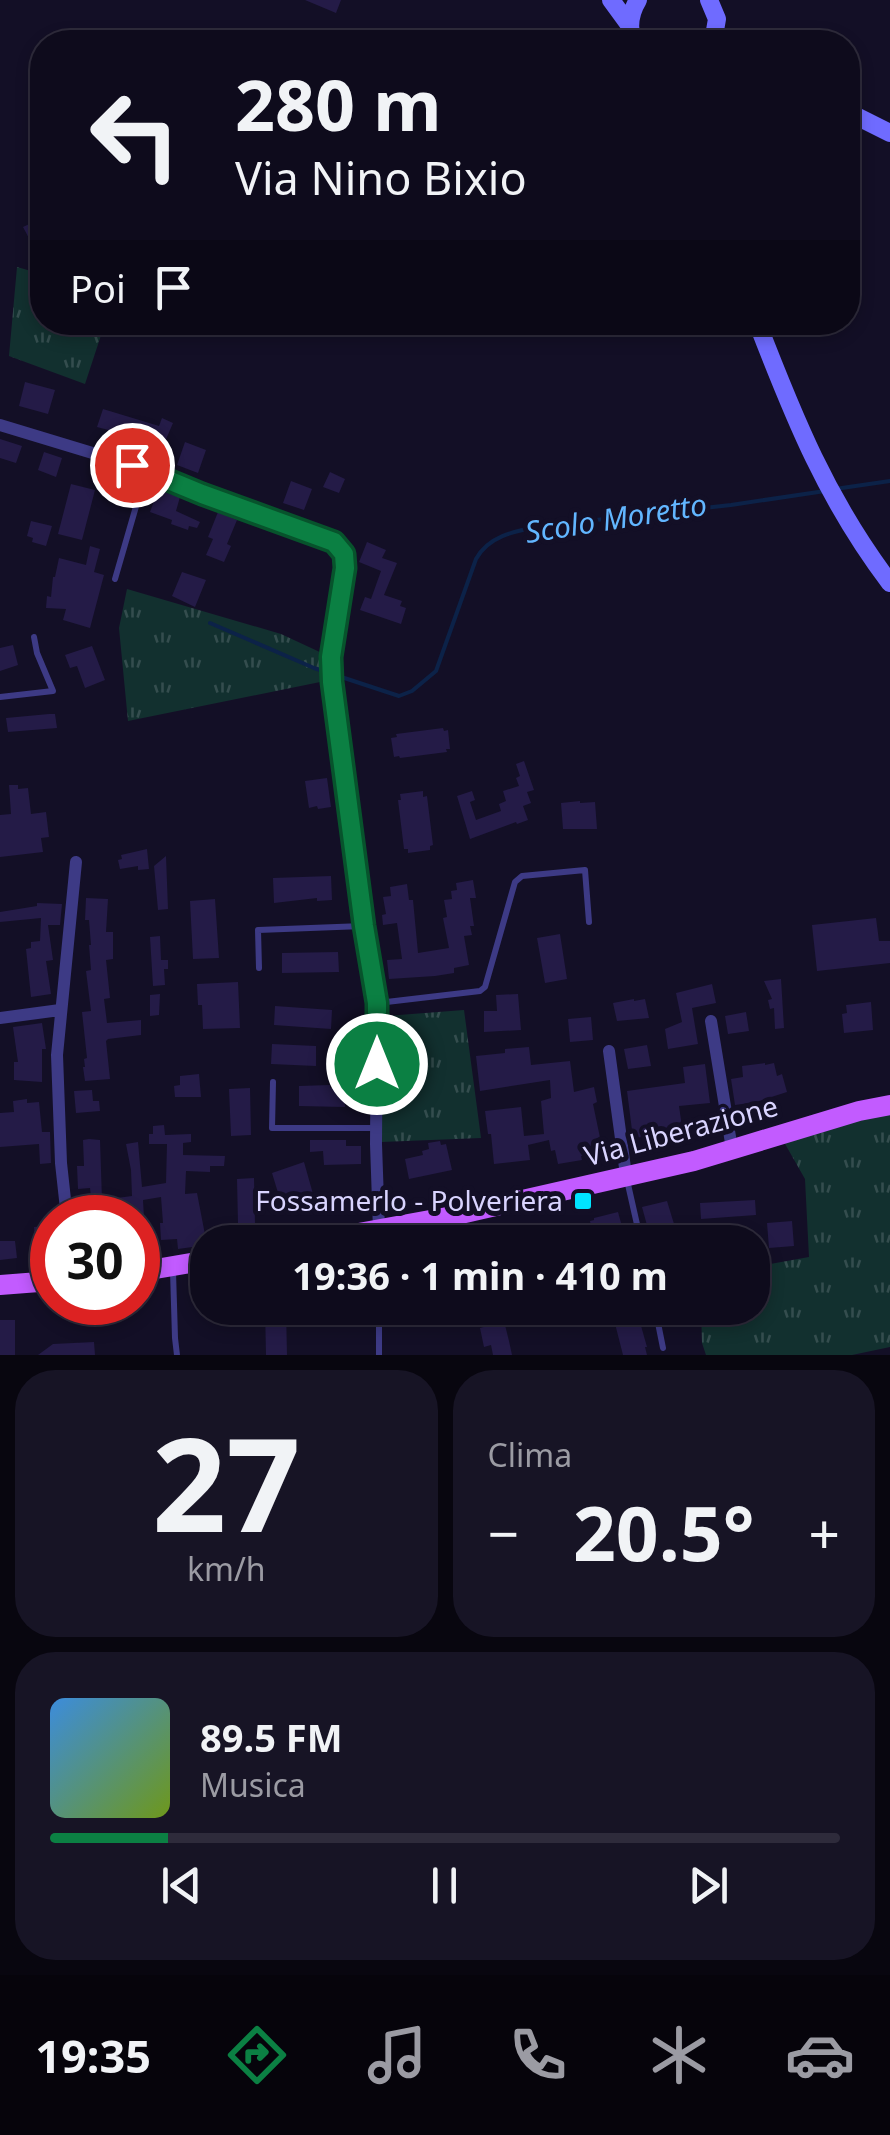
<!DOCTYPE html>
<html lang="it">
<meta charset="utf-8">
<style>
body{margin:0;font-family:"Noto Sans",sans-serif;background:#171425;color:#f1f3f6;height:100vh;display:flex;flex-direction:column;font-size:38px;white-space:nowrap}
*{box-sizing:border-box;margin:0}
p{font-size:32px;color:#9b9ba3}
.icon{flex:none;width:55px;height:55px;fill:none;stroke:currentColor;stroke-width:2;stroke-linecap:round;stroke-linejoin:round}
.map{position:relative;height:1355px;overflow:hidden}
.details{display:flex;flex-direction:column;gap:15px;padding:15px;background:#08060f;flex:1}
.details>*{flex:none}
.guide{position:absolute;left:30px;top:30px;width:830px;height:305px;border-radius:40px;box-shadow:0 5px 15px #0003,0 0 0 2px #2e2b3b;background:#0e0b1c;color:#f1f3f6;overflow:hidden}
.speed{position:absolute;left:30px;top:1195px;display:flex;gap:20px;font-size:50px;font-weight:700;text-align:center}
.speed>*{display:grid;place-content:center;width:130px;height:130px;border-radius:50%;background:#0e0b1c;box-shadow:0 5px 15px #0003,0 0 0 2px #2e2b3b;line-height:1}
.speed .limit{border:15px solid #d22;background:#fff;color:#111}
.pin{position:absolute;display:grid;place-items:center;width:85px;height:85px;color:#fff;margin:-42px;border:5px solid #fff;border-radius:50%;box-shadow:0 2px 10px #0007}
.me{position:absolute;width:110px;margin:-55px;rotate:0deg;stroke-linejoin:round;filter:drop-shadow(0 0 8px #0008)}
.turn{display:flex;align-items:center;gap:35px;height:210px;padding:0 40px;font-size:45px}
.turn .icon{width:130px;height:130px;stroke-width:2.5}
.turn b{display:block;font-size:70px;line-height:85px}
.then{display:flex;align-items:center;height:95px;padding:0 40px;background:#0003;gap:20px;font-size:38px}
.big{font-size:75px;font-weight:700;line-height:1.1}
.details .tile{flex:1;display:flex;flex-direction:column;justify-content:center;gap:15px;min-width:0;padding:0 35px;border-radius:40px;background:#171425}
.details .dial{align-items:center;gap:0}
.dial b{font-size:130px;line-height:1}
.song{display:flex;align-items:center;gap:30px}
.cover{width:120px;height:120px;border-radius:15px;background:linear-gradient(135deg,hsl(210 70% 55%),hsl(80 70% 35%))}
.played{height:10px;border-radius:5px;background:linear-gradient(90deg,#0b8043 15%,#2e2b3b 15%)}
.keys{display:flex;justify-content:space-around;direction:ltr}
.heat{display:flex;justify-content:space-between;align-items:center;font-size:55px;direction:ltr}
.details .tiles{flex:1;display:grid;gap:15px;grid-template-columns:1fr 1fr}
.tile:last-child{grid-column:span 2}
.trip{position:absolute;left:190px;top:1225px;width:580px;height:100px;border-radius:40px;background:#0e0b1c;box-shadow:0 5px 15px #0003,0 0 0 2px #2e2b3b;font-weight:700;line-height:100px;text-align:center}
.tabs{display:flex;height:160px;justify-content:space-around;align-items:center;background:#06040b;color:#9b9ba3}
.tabs .icon{width:70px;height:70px}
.tabs .current{color:#0b8043}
.tabs b{font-size:45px;color:#f1f3f6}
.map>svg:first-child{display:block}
.grass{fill:url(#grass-tufts)}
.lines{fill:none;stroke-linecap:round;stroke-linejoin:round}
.stream{stroke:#0c2248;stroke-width:4}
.building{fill:#241b47}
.lane{stroke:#3d3a85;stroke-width:6}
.street{stroke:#3d3a85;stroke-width:12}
.secondary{stroke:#6f6bff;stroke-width:18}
.primary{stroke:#c25bff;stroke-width:20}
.route-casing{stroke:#07532c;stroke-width:25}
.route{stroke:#0b8043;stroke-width:18}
.poi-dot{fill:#00e5ff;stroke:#130f26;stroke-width:4}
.labels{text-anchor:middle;stroke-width:10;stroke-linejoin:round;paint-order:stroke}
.street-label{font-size:28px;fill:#d9d4ff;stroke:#130f26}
.poi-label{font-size:28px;fill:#d9d4ff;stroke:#130f26;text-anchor:end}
.water-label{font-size:30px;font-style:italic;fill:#62b6ff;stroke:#130f26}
</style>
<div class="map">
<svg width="890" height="1355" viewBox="0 0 890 1355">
<defs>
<pattern id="grass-tufts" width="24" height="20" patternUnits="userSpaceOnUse" patternTransform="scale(2.5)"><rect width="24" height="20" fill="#12302f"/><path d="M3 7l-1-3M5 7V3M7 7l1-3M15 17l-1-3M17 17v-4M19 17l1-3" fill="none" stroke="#344d4e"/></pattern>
</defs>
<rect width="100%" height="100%" fill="#130f26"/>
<!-- grass -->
<path class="grass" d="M 17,267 L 31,271 L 42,270 L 42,322 L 105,323 L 85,384 L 9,356 Z
M 127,589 L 281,634 L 324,654 L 325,681 L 128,721 L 119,628 Z
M 464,1010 L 481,1138 L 381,1142 L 386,1016 Z
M 890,1105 L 890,1347 L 852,1355 L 706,1355 L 702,1343 L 701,1308 L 752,1308 L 753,1267 L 809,1257 L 805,1179 L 780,1135 Z"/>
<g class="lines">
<!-- stream -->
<path class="stream" d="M 835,489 L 890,481
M 210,623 L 314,668 L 399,696 L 412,691 L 436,671 L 476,559 C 489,535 516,531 542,526 L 731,505 L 825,491"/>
</g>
<!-- building -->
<path class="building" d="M 305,0 L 341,0 L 336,13 Z
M 42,218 L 42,237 L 31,242 L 23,227 Z
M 25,382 L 55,390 L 48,414 L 19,406 Z
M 103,409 L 159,426 L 162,418 L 173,423 L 164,444 L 139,432 L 136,444 L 114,437 L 116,432 L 97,427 Z
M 0,439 L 22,446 L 16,463 L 0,458 Z
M 185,442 L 206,450 L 198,473 L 177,465 Z
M 44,452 L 62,458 L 56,477 L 38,470 Z
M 330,472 L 345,479 L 339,493 L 323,487 Z
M 118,474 L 132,478 L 127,494 L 113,491 Z
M 291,481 L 312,489 L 304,510 L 283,503 Z
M 71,484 L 95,490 L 82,540 L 58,534 Z
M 158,490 L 180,497 L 176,511 L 200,522 L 197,528 L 189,526 L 188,530 L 171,524 L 172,520 L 150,512 Z
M 218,512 L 237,520 L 227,544 L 231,546 L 224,562 L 206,555 L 213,539 L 208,537 Z
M 31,521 L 52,526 L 46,546 L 32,542 L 33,538 L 27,536 Z
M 367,542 L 386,550 L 382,558 L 397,563 L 384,595 L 402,601 L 400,606 L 406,608 L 401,624 L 360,610 L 365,597 L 371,599 L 381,571 L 359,562 Z
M 90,546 L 100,549 L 94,572 L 104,575 L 90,628 L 63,620 L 66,609 L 46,608 L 47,596 L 51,597 L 53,577 L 55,577 L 59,558 L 86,565 Z
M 182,572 L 206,580 L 195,607 L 172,596 Z
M 13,645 L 18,665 L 0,671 L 0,648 Z
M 92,646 L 105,680 L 85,688 L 77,666 L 70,668 L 65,655 Z
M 49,714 L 55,714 L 57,728 L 8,732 L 6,718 Z
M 443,728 L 444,731 L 448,730 L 450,749 L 446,749 L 447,752 L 400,758 L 399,756 L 394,757 L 391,738 L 397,737 L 396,734 Z
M 524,761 L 534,790 L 527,792 L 531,803 L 523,806 L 528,820 L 517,824 L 516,822 L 470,839 L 457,796 L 472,791 L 475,800 L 470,802 L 476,820 L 501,811 L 499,804 L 506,801 L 503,791 L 519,786 L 516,778 L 520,776 L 516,764 Z
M 327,778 L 331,807 L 318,809 L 317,806 L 309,808 L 305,781 Z
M 9,785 L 18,785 L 18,789 L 28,788 L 31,814 L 46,812 L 49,837 L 41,838 L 43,852 L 0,857 L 0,815 L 11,814 Z
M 423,791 L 423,797 L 427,796 L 433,845 L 430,846 L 430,850 L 408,853 L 408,849 L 404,849 L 398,800 L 401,800 L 400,794 Z
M 580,801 L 580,803 L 595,802 L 597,829 L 563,829 L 561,803 Z
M 147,849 L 149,869 L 138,870 L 138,866 L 120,869 L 118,860 L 122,859 L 121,855 Z
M 166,856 L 168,909 L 158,910 L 154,866 Z
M 331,876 L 332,900 L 317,901 L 317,898 L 274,903 L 273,878 Z
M 473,880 L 476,898 L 470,898 L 474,926 L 470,926 L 472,935 L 464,936 L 469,965 L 454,968 L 454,973 L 435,976 L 389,979 L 387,960 L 402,959 L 397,923 L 383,925 L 382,915 L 386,914 L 383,897 L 391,896 L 390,887 L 407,884 L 409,900 L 413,900 L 418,953 L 449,948 L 443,918 L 447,917 L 444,900 L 452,899 L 451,891 L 457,890 L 456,883 Z
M 86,898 L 108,899 L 106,932 L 113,932 L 113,959 L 106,960 L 110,998 L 104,999 L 107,1023 L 141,1020 L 141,1035 L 108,1039 L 106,1041 L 110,1079 L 85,1081 L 83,1067 L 85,1067 L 84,1059 L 87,1058 L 82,1012 L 91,1011 L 86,971 L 91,970 L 89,945 L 91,945 L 89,920 L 85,920 Z
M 215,899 L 219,958 L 193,959 L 190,901 Z
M 37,903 L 62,904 L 60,925 L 48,925 L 53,960 L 46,961 L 51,994 L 31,997 L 26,949 L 31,948 L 31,942 L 40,941 L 41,918 L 0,922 L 0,912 L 37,906 Z
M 876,918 L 879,941 L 890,941 L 890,963 L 817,971 L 812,925 Z
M 560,934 L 567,979 L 545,983 L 537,938 Z
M 160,936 L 161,960 L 168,960 L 168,969 L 164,969 L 165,985 L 153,986 L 150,937 Z
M 338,952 L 339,972 L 282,973 L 282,953 Z
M 781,979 L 784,1028 L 775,1029 L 774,1008 L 770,1009 L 768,1000 L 772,999 L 764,981 Z
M 238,982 L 240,1028 L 203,1029 L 202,1005 L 198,1005 L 197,984 Z
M 712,984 L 716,1003 L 692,1008 L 698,1044 L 668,1049 L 665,1029 L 682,1022 L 676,993 Z
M 160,994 L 159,1015 L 150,1016 L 150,995 Z
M 518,994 L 521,1030 L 484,1032 L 484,1011 L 497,1011 L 496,995 Z
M 634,999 L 634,1001 L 645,999 L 649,1018 L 617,1021 L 613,1003 Z
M 871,1002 L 873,1030 L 844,1033 L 842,1014 L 847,1013 L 846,1005 Z
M 275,1006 L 332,1010 L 331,1029 L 274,1025 Z
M 746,1012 L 749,1031 L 728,1034 L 725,1016 Z
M 591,1017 L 593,1040 L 570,1042 L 568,1019 Z
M 42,1023 L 46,1049 L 42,1049 L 42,1082 L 14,1080 L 14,1062 L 18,1062 L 13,1027 Z
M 272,1044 L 316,1046 L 316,1066 L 271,1064 Z
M 647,1045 L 651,1066 L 628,1069 L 624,1049 Z
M 529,1047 L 531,1065 L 570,1061 L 574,1092 L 594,1087 L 597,1102 L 593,1104 L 603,1152 L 581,1156 L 582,1160 L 558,1164 L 555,1150 L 551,1151 L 549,1140 L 528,1145 L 530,1160 L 494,1164 L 491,1134 L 488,1134 L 485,1111 L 521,1107 L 524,1136 L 544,1134 L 541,1101 L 551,1098 L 550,1080 L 480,1091 L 476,1056 L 505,1053 L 505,1049 Z
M 765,1063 L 765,1065 L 774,1063 L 777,1076 L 782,1074 L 787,1092 L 756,1102 L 735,1105 L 731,1079 L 743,1077 L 742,1066 Z
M 705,1064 L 710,1103 L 679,1106 L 682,1127 L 650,1130 L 651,1136 L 633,1138 L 627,1091 L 685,1083 L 683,1067 Z
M 199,1074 L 201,1097 L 175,1097 L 174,1086 L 180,1085 L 180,1076 Z
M 330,1085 L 330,1088 L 344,1087 L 345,1107 L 299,1106 L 299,1086 Z
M 250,1088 L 251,1135 L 231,1136 L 229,1089 Z
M 92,1090 L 93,1101 L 99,1101 L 100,1111 L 76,1113 L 74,1091 Z
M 27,1099 L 27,1103 L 39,1102 L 42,1132 L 50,1132 L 51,1163 L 40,1164 L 39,1144 L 0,1147 L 0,1113 L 14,1112 L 13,1101 Z
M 164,1125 L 165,1135 L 191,1134 L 191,1142 L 183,1143 L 183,1155 L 225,1156 L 224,1166 L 210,1166 L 210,1172 L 186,1171 L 185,1194 L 197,1193 L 207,1245 L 178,1249 L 177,1239 L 161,1240 L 160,1223 L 163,1223 L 161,1197 L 143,1200 L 144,1218 L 93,1218 L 90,1188 L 78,1189 L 77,1166 L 84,1166 L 83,1140 L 89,1139 L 100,1140 L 102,1200 L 132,1196 L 131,1170 L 126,1144 L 138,1142 L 142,1187 L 166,1183 L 167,1144 L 149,1144 L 149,1134 L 153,1134 L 153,1126 Z
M 310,1140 L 346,1140 L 346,1146 L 361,1146 L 361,1164 L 324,1165 L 323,1151 L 310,1152 Z
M 440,1141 L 441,1145 L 446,1144 L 452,1170 L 409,1179 L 405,1159 L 423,1155 L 422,1151 L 429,1149 L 428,1143 Z
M 304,1162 L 315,1201 L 291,1211 L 290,1208 L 274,1210 L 273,1198 L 279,1196 L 272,1173 Z
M 254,1178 L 255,1224 L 238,1224 L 237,1179 Z
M 755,1200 L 756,1215 L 701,1219 L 700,1203 Z
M 667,1201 L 678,1237 L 666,1240 L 661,1225 L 648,1229 L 642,1207 Z
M 618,1212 L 623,1230 L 608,1236 L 610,1242 L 598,1242 L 597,1239 L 594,1240 L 590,1221 L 594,1220 L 594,1218 Z
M 792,1221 L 794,1246 L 769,1248 L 767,1223 Z
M 46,1226 L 47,1237 L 52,1236 L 52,1257 L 36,1258 L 34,1227 Z
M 563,1229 L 566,1242 L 513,1242 L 511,1233 L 526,1230 L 528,1238 Z
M 0,1241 L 15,1241 L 17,1258 L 0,1260 Z
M 265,1308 L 286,1308 L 287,1355 L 266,1355 Z
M 611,1308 L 636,1308 L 647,1347 L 645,1347 L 647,1355 L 623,1355 Z
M 501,1309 L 509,1341 L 512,1355 L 493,1355 L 491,1345 L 484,1347 L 480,1328 L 487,1326 L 483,1313 Z
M 0,1320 L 15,1320 L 15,1355 L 0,1355 Z
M 94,1342 L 95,1355 L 38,1355 L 53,1344 Z"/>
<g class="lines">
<!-- lane -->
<path class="lane" d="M 115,579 L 146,472
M 0,697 L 53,691 L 37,653 L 34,637
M 259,968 L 258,930 L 363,926
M 378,1003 L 480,991 L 485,987 L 515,882 L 522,876 L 585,870 L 589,922
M 273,1082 L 272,1128 L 374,1128
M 627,1180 L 641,1242
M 173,1271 L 175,1338 L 177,1355
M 379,1308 L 379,1355
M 655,1308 L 663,1348"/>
<!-- street -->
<path class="street" d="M 0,425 L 132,465 L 202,494 L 334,543 L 344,554 L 345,568 L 331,657 L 332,682 L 364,926 L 377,1003 L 376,1144 L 379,1230
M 0,1018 L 60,1010
M 711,1021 L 732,1149
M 609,1051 L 626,1175
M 67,1218 L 61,1163 L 57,1055 L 76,862"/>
<!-- secondary -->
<path class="secondary" d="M 611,0 L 630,26
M 709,0 L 717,19 L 713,42
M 633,42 C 628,28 630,13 638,0
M 848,112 L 890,133
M 757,322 C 794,418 827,500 890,583"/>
<!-- primary -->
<path class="primary" d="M 309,1242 L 452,1216 L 694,1161 L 859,1111 L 890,1105
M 138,1272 L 208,1260
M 0,1285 L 52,1281"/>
</g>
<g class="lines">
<defs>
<path id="route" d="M 132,465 L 202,494 L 334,542 L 344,554 L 345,568 L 331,657 L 332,682 L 364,926 L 377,1003 L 377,1064"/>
</defs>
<!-- route casing -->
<use href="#route" class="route-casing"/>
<!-- route -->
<use href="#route" class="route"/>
</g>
<!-- markers -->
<rect class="poi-dot" x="573" y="1191" width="20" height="20" rx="5"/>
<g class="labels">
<!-- street labels -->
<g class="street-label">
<text transform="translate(681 1131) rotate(-15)" y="10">Via Liberazione</text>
</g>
<!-- poi labels -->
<g class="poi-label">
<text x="563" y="1211">Fossamerlo - Polveriera</text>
</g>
<!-- water labels -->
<g class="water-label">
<text transform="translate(616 519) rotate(-9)" y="10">Scolo Moretto</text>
</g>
</g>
</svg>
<div class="speed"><div class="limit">30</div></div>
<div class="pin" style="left:132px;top:465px;background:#d93025"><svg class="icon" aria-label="arrive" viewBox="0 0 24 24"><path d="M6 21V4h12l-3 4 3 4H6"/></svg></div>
<svg class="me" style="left:377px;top:1064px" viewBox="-20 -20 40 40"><circle r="17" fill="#0b8043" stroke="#fff" stroke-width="3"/><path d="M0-11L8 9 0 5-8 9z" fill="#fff"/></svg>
<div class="trip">19:36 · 1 min · 410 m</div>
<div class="guide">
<div class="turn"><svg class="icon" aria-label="left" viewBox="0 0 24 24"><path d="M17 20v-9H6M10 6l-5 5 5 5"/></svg><div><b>280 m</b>Via Nino Bixio</div></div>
<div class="then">Poi<svg class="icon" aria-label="arrive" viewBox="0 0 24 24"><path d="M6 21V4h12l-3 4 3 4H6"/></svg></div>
</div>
</div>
<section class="details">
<div class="tiles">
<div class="tile dial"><b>27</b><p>km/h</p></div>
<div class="tile"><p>Clima</p>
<div class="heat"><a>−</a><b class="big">20.5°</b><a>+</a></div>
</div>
<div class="tile">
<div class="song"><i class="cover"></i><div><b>89.5 FM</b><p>Musica</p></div></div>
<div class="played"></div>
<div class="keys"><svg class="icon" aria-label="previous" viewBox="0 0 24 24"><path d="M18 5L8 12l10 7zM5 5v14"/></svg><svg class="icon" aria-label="pause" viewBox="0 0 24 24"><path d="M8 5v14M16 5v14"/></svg><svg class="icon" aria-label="next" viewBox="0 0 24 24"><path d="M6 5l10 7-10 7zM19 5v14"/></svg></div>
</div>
</div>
</section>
<nav class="tabs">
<b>19:35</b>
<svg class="icon current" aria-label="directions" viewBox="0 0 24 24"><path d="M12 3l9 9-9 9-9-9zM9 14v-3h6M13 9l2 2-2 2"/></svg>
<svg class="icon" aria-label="music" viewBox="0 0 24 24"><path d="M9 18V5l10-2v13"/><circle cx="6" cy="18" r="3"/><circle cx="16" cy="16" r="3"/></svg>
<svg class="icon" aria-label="phone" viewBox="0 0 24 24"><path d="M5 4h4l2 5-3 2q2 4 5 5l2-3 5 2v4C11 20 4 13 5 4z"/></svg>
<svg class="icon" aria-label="climate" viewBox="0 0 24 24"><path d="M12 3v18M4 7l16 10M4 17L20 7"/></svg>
<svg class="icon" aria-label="car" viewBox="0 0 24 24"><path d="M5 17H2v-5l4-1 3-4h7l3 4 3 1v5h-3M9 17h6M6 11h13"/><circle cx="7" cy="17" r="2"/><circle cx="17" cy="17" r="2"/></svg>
</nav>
